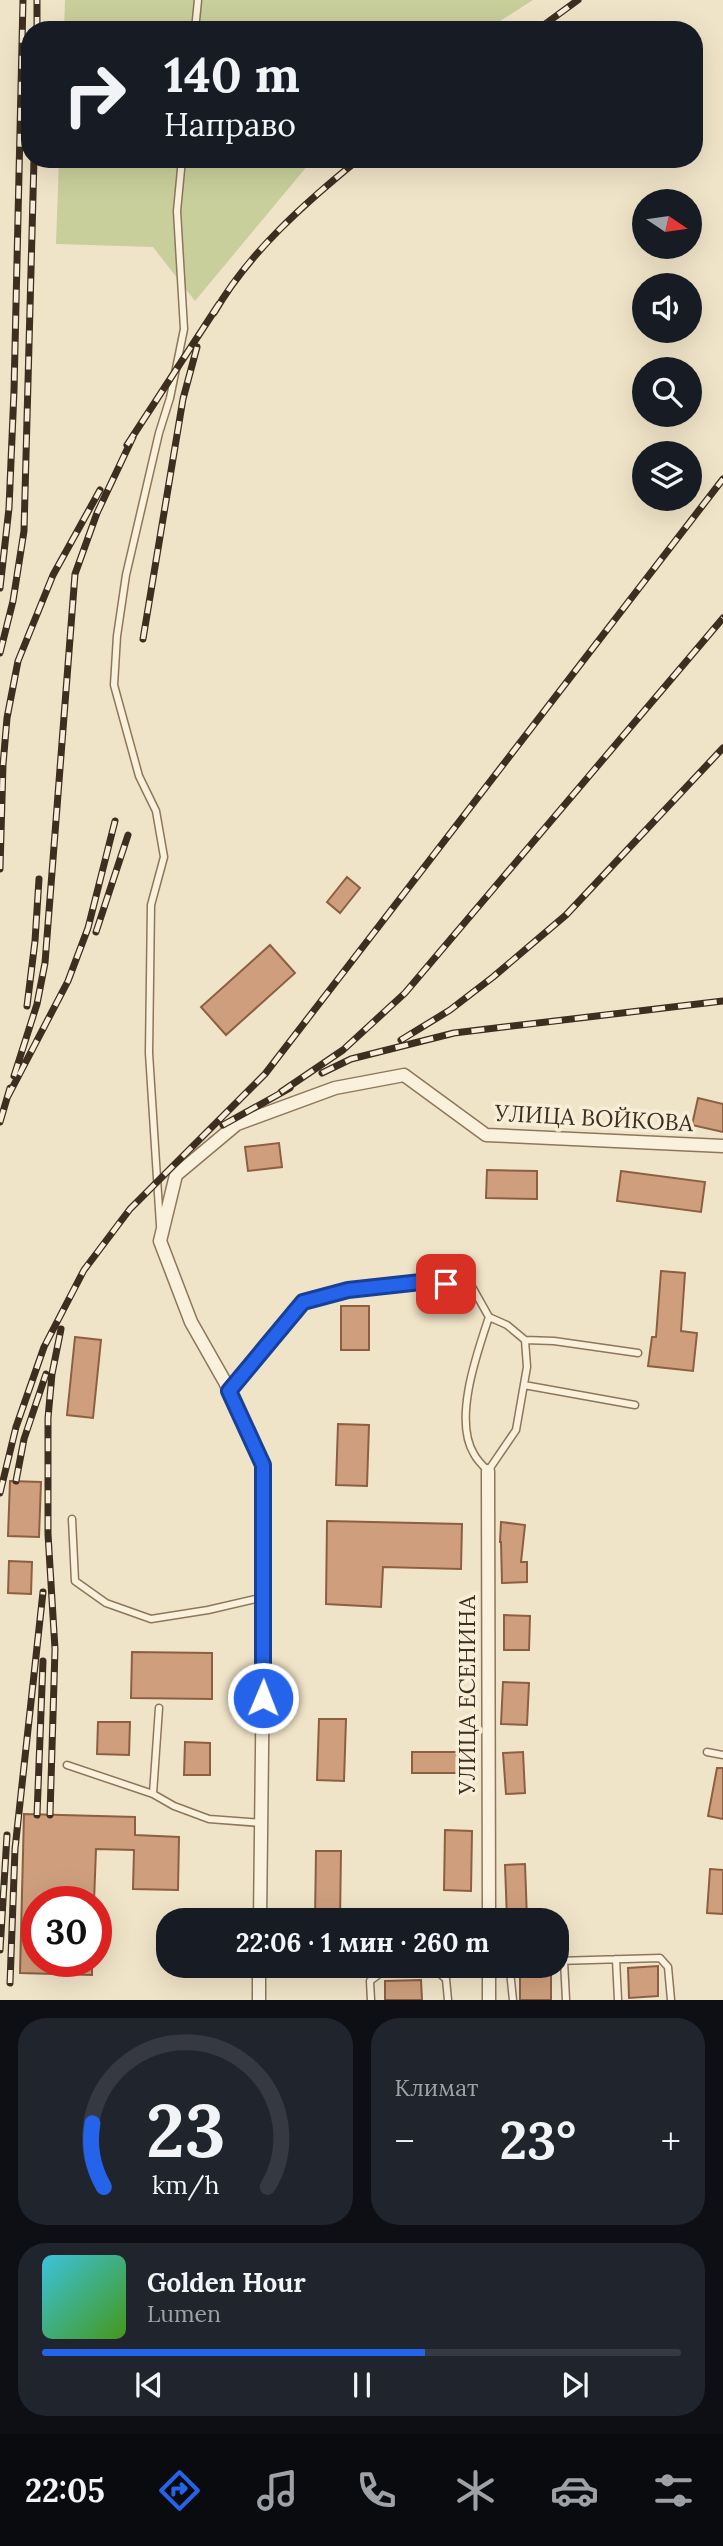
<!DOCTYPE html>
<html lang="ru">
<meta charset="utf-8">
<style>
body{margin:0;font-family:Lora,serif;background:#20242c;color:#f1f3f6;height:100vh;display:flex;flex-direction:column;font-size:26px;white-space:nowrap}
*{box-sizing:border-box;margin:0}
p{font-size:23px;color:#9ea1a6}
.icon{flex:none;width:38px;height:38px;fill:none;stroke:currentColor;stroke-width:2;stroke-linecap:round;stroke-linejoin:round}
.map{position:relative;height:2000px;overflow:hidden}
.side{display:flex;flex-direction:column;gap:18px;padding:18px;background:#0d0f14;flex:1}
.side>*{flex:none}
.banner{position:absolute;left:21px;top:21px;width:682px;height:147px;border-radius:28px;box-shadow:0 7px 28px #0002;background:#171b24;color:#f1f3f6;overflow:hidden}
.needle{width:46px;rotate:103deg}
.buttons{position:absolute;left:632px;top:189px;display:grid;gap:14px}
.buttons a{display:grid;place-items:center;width:70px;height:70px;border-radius:50%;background:#171b24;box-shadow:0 7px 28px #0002;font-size:35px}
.speed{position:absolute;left:21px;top:1886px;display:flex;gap:14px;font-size:35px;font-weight:700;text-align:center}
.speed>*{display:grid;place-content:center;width:91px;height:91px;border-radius:50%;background:#171b24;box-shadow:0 7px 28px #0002;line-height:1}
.speed .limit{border:10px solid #d22;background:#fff;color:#111}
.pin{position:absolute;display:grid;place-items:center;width:60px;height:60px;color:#fff;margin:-30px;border-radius:14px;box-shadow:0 4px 10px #0006}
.me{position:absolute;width:77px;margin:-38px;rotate:1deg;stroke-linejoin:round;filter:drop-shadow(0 0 5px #0008)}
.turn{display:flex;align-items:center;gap:24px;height:147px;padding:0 28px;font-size:32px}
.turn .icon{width:91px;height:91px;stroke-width:2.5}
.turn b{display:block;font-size:49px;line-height:60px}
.big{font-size:52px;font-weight:800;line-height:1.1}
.side .card{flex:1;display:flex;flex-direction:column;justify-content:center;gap:10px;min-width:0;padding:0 24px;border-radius:28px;background:#20242c}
.side .dial{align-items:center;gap:0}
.dial svg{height:182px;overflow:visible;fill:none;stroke:#363941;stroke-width:7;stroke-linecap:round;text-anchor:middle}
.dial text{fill:#f1f3f6;stroke:none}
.song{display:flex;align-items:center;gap:21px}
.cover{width:84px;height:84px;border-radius:10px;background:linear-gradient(135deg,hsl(190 70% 55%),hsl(100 70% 35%))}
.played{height:7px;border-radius:4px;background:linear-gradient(90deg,#2563eb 60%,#363941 60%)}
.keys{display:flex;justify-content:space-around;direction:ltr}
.heat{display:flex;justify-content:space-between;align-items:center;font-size:38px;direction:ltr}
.side .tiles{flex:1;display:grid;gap:18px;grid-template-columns:1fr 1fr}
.card:last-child{grid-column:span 2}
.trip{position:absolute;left:156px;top:1908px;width:413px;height:70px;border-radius:28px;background:#171b24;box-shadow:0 7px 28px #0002;font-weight:800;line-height:70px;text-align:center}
.tab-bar{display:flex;height:112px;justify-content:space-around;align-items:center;background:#090b0e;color:#9ea1a6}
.tab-bar .icon{width:49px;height:49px}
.tab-bar .active{color:#2563eb}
.tab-bar b{font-size:32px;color:#f1f3f6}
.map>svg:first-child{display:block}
.green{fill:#c9cf9b}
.building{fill:#cf9f7d;stroke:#8d5f41;stroke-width:2}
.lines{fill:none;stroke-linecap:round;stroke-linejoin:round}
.service-casing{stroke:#8d765c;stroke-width:9}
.minor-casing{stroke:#8d765c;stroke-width:15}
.service{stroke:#faf1dc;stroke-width:6}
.minor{stroke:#faf1dc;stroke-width:12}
.rail-casing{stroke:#3d2e20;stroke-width:7}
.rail{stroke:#f7eed8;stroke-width:4.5;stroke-dasharray:13;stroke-linecap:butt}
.route-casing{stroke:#184099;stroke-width:18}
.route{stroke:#2563eb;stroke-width:12}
.labels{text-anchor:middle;stroke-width:7;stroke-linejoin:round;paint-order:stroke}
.street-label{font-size:23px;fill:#3d2e20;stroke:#f7eed8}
</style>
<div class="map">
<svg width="723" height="2000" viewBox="0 0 723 2000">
<rect width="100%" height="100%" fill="#f0e4c8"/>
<!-- green -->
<path class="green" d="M 65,0 L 533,0 L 486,30 L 64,30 Z
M 59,159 L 313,159 L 195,301 L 153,247 L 56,244 Z"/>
<!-- building -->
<path class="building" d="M 347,877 L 360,888 L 340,913 L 327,902 Z
M 270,945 L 295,973 L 226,1035 L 201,1007 Z
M 698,1098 L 723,1104 L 723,1132 L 692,1125 Z
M 279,1143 L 282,1167 L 248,1171 L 245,1147 Z
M 487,1170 L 537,1171 L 537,1199 L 486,1198 Z
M 621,1171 L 705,1182 L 701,1212 L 617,1201 Z
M 661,1271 L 685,1273 L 681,1331 L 697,1333 L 693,1371 L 648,1366 L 652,1337 L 656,1337 Z
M 341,1306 L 369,1306 L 369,1350 L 341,1350 Z
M 75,1337 L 101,1340 L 93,1418 L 67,1415 Z
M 338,1424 L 369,1425 L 367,1486 L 336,1485 Z
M 10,1481 L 41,1482 L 39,1537 L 8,1536 Z
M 327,1521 L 462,1524 L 461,1569 L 383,1567 L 381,1607 L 326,1604 Z
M 501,1522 L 525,1525 L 521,1562 L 527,1562 L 527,1582 L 502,1583 L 501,1542 L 500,1542 Z
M 9,1561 L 32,1562 L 31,1594 L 8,1593 Z
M 504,1615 L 530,1616 L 529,1650 L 504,1650 Z
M 132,1652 L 212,1653 L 212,1699 L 131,1698 Z
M 503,1682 L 529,1683 L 527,1725 L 501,1724 Z
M 319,1719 L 346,1719 L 344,1781 L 317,1780 Z
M 98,1722 L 130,1722 L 129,1755 L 97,1754 Z
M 185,1742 L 210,1743 L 210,1775 L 184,1775 Z
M 412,1752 L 470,1752 L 470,1773 L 412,1773 Z
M 523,1752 L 525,1793 L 506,1794 L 503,1753 Z
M 717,1768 L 723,1768 L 723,1819 L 708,1816 Z
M 24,1814 L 135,1817 L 135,1835 L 179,1837 L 178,1890 L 133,1889 L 134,1850 L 96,1849 L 94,1902 L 37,1902 L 37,1962 L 92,1962 L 92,1975 L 20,1973 Z
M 445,1830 L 472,1831 L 471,1891 L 444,1890 Z
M 316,1851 L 341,1851 L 340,1920 L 315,1920 Z
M 525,1864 L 527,1919 L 507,1919 L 505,1865 Z
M 710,1869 L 723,1870 L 723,1914 L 707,1913 Z
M 658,1966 L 658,1996 L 629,1998 L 628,1968 Z
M 551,1971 L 551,2000 L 520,2000 L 520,1972 Z
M 421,1980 L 422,2000 L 385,2000 L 385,1981 Z"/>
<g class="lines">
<defs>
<path id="service" d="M 195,30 L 198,0
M 160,1225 L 149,1053 L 151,905 L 164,857 L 156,811 L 139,776 L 114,685 L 117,636 L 126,575 L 159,433 L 170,398 L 184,329 L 177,211 L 182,159
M 525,1340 L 554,1341 L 638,1353
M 524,1385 L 635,1405
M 229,1391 L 304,1302 L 348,1290 L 421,1282 L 471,1285 L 489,1317 L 507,1325 L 525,1340 L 527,1367 L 516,1430 L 488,1471 C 483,1466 477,1460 474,1454 C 453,1420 477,1353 489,1317
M 72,1519 L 75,1581 L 106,1603 L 151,1619 L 208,1610 L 264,1597
M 707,1752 L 723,1755
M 67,1765 L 153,1794 L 174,1806 L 209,1819 L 261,1823
M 153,1794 L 159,1708
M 616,1959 L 618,2000
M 556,1961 L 660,1958 L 668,1967 L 671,2000
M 564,1961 L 566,2000
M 489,1971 L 510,1971 L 516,1965
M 510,1971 L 513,2000
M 371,2000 L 370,1981 L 382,1972 L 438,1972 L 446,1979 L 448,2000"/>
<path id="minor" d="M 488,1471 L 489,1920
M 260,1920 L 264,1581 L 263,1465 L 225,1382 L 191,1322 L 160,1241 L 176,1175 L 237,1124 L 335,1088 L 404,1075 L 486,1135 L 723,1146
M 489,1965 L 489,2000
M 259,2000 L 259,1965"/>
</defs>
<!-- service casing -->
<use href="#service" class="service-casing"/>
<!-- minor casing -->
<use href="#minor" class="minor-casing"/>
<!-- service -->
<use href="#service" class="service"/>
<!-- minor -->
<use href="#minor" class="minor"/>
<defs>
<path id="rail" d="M 37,30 L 37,0
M 537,30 L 578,0
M 214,313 C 249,252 305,203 359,159
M 127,445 L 219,304
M 0,588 L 9,508 L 14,391 L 23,0
M 143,639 L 183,399 L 197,347
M 0,653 L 13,601 L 24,531 L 34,159
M 0,869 L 3,765 L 7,718 L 18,661 L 53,575 L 100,490
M 96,932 L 128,835
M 27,1006 L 35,941 L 39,879
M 401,1040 L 450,1010 L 493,977 L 566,915 L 723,748
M 322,1073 L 351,1059 L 454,1033 L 723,1001
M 14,1076 L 37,1004 L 45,963 L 75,574 L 97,513 L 133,437
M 281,1092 L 343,1050 L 405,993 L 723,618
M 7,1098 L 68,981 L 88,928 L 115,821
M 0,1122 L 10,1088
M 223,1125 L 290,1088
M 16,1481 L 24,1439 L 46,1374
M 0,1493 L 16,1427 L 44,1347 L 84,1270 L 130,1209 L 265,1074 L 723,479
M 37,1815 L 43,1661
M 50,1815 L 55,1649 L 48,1534 L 48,1418 L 52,1374 L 61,1329
M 0,1950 L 7,1835
M 10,1983 L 15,1849 L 43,1592"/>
</defs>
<!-- rail casing -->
<use href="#rail" class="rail-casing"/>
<!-- rail -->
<use href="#rail" class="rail"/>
</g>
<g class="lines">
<defs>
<path id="route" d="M 263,1698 L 263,1465 L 229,1391 L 303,1302 L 348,1290 L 421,1282 L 446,1284"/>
</defs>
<!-- route casing -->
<use href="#route" class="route-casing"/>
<!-- route -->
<use href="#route" class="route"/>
</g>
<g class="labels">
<!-- street labels -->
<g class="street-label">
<text transform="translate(594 1118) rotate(3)" y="8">УЛИЦА ВОЙКОВА</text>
<text transform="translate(467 1695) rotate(-90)" y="8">УЛИЦА ЕСЕНИНА</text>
</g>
</g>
</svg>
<div class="buttons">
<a><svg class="needle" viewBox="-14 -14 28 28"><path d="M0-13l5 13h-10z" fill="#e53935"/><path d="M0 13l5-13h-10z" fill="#9ea1a6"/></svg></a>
<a><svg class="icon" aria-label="sound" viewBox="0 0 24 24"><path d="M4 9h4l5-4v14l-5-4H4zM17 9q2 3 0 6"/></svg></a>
<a><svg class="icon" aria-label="search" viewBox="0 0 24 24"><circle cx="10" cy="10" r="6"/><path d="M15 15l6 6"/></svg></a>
<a><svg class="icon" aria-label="layers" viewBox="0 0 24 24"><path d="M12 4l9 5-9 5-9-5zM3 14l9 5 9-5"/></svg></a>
</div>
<div class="speed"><div class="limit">30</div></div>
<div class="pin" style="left:446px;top:1284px;background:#d93025"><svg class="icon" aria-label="arrive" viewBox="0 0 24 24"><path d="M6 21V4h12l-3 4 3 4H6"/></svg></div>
<svg class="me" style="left:263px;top:1698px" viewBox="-20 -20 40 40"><circle r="17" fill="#2563eb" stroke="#fff" stroke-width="3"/><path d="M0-11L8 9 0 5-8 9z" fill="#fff"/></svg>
<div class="trip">22:06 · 1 мин · 260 m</div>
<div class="banner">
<div class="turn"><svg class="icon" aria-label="right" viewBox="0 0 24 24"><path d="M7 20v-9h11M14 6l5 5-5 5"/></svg><div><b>140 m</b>Направо</div></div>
</div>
</div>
<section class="side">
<div class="tiles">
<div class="card dial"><svg viewBox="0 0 100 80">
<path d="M14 69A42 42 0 1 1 86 69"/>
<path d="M14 69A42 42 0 0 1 9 41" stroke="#2563eb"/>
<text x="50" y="56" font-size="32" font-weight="700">23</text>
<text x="50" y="72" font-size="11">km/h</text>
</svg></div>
<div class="card"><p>Климат</p>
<div class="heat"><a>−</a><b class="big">23°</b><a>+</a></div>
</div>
<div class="card">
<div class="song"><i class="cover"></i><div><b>Golden Hour</b><p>Lumen</p></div></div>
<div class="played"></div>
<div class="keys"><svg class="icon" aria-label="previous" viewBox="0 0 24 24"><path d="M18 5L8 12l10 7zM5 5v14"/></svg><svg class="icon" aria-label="pause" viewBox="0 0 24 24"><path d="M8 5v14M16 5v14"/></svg><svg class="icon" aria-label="next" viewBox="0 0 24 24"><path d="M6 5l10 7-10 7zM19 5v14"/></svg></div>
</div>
</div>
</section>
<nav class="tab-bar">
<b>22:05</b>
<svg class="icon active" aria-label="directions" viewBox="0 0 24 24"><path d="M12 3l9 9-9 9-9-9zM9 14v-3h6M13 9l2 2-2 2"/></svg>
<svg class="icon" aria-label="music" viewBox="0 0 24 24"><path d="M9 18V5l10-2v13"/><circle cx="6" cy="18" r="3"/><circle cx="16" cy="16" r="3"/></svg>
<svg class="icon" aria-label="phone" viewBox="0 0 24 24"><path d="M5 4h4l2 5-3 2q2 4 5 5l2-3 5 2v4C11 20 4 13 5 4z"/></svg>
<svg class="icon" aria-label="climate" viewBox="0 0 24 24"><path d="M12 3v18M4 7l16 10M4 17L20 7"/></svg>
<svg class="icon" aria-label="car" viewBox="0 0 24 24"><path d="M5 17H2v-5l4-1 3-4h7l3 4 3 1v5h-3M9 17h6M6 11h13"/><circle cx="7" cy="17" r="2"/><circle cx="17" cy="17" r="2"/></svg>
<svg class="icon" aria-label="filters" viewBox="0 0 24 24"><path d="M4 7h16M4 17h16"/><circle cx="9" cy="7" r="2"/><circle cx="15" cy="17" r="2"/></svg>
</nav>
